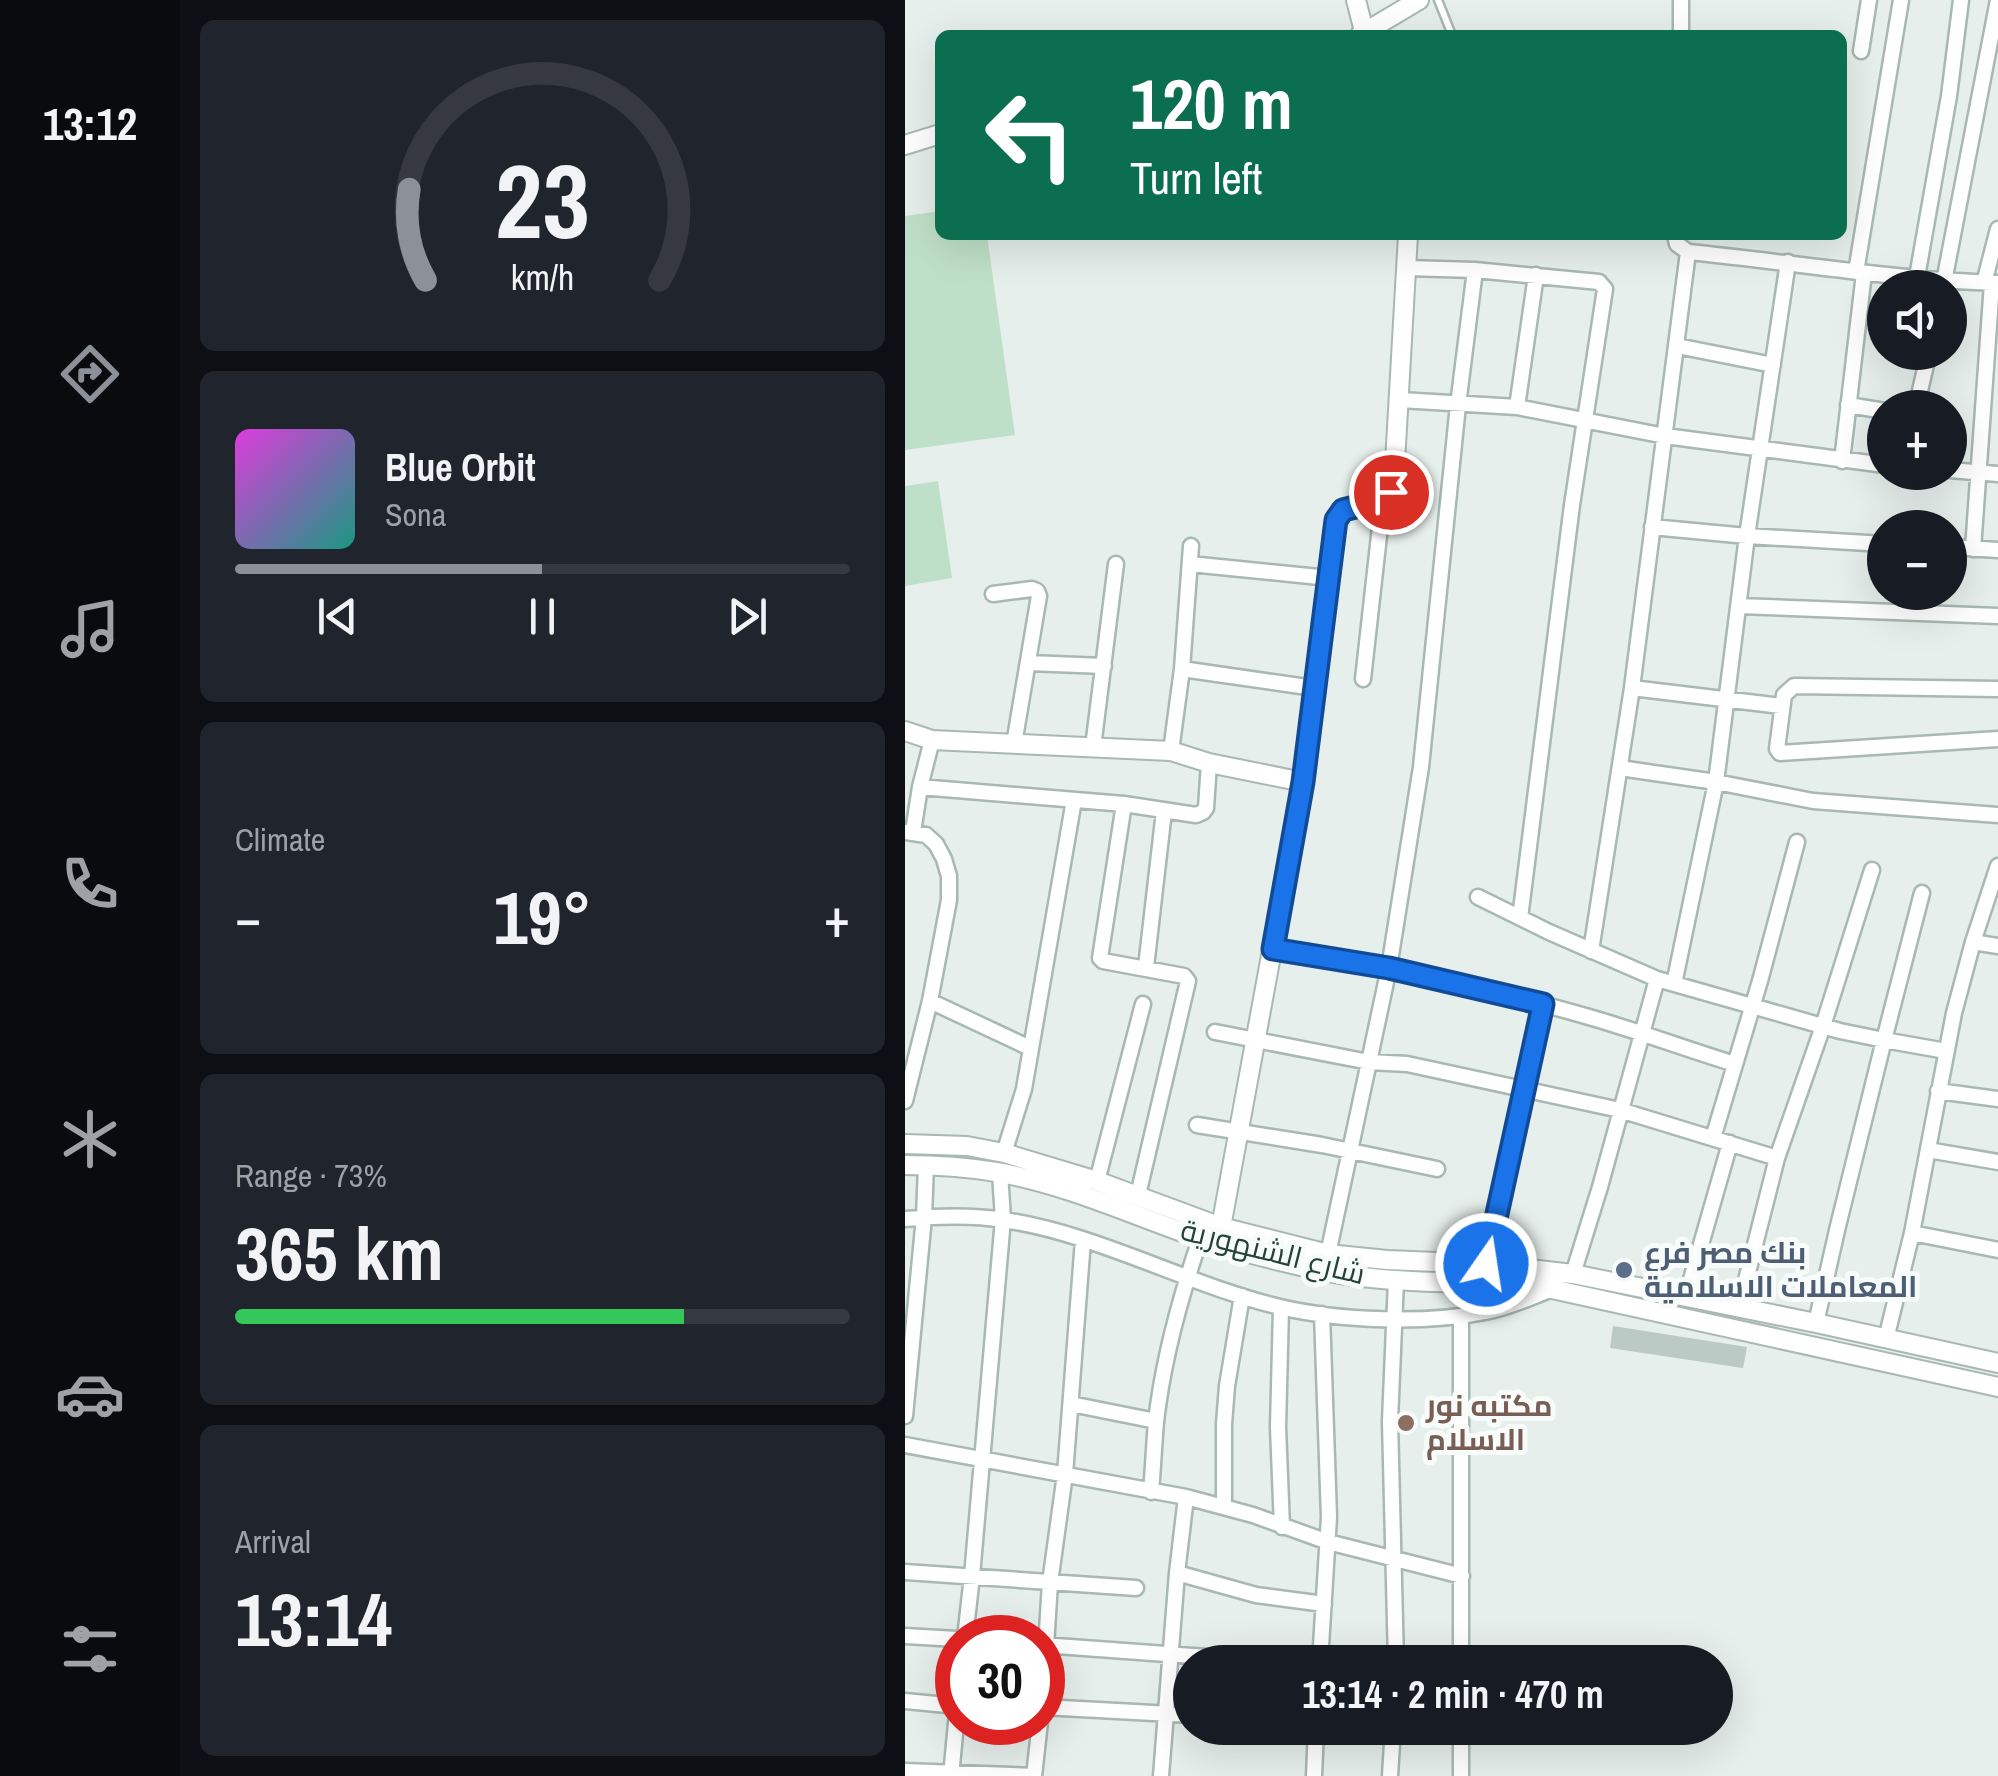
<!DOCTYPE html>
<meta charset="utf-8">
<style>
body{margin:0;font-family:"Archivo Narrow",Cairo,sans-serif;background:#20242c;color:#f1f3f6;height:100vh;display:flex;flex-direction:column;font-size:38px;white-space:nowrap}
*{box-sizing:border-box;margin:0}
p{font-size:32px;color:#9ea1a6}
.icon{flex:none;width:55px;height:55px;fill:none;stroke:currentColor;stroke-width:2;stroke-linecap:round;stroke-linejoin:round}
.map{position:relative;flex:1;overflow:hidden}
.side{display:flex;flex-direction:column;gap:20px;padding:20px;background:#0d0f14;width:725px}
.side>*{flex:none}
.banner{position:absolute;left:30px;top:30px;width:912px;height:210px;border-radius:15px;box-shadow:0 10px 40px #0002;background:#0b6e4f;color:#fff;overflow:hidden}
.fabs{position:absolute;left:962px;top:270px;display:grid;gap:20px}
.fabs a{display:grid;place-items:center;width:100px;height:100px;border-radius:50%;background:#171b24;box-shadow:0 10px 40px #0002;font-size:50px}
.speed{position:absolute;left:30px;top:1615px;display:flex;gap:20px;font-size:50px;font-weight:700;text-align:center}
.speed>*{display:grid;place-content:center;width:130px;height:130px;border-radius:50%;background:#171b24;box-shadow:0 10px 40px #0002;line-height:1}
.speed .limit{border:15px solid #d22;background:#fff;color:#111}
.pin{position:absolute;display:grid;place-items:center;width:85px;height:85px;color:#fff;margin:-42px;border:5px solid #fff;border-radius:50%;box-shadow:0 2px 10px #0007}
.me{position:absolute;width:110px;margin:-55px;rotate:13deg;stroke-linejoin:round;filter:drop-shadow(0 0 8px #0008)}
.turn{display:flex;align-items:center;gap:35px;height:210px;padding:0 30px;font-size:45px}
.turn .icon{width:130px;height:130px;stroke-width:2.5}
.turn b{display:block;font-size:70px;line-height:85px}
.big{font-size:75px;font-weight:700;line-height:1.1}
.side .tile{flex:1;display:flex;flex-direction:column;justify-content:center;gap:15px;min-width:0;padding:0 35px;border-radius:15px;background:#20242c}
.side .dial{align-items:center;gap:0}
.dial svg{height:260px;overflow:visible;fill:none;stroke:#363941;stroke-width:7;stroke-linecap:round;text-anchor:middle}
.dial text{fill:#f1f3f6;stroke:none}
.song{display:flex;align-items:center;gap:30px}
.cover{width:120px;height:120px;border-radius:15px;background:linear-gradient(135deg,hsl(300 70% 55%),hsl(170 70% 35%))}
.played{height:10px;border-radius:5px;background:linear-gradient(90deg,#8c9099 50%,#363941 50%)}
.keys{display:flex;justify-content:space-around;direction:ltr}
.heat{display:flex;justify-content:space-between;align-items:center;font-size:55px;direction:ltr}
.charge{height:15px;border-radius:8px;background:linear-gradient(90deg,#34c759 73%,#363941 0)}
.trip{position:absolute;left:268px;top:1645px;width:560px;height:100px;border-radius:50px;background:#171b24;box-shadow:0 10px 40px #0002;font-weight:700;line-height:100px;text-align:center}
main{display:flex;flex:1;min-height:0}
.tabs{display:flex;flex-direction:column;width:180px;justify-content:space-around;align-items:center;background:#090b0e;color:#9ea1a6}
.tabs .icon{width:70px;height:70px}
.tabs .selected{color:#8c9099}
.tabs b{font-size:45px;color:#f1f3f6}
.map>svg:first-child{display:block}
.green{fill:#bfe0c8}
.building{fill:#bbcac4}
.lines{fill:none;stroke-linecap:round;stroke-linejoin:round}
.service-casing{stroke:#a8b8b2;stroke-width:11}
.minor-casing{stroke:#a8b8b2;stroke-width:19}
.tertiary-casing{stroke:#a8b8b2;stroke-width:22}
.service{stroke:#fff;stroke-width:6}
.minor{stroke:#fff;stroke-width:14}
.tertiary{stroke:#fff;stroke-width:18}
.route-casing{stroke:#114b97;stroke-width:25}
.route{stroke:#1a73e8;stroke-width:18}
.service-dot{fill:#5c6f8a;stroke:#f7fbf9;stroke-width:4}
.education-dot{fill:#8d6e63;stroke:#f7fbf9;stroke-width:4}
.labels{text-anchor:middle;stroke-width:10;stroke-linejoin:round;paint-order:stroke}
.street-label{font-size:30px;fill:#24423a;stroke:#f7fbf9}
.service-label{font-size:30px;font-weight:bold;fill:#4e5e75;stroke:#f7fbf9;text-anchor:start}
.education-label{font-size:30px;font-weight:bold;fill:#785e54;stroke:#f7fbf9;text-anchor:start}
</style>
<main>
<nav class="tabs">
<b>13:12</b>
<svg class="icon selected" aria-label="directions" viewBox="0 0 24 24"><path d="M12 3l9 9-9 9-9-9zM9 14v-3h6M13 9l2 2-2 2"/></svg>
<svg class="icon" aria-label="music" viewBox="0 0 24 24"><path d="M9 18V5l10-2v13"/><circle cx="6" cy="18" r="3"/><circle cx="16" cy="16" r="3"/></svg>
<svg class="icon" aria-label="phone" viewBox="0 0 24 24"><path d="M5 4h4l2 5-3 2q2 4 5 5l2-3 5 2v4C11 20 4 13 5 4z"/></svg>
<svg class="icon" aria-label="climate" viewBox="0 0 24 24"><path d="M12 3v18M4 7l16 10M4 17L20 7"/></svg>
<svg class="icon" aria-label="car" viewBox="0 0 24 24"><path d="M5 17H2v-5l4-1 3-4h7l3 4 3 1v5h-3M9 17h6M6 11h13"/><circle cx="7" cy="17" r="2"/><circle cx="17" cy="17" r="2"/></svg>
<svg class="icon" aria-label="filters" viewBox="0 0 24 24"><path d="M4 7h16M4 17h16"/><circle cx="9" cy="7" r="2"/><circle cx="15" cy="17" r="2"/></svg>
</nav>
<section class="side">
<div class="tile dial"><svg viewBox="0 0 100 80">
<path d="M14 69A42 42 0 1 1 86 69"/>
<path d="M14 69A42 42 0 0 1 9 41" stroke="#8c9099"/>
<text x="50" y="56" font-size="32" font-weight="700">23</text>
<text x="50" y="72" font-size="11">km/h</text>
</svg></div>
<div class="tile">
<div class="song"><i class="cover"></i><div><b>Blue Orbit</b><p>Sona</p></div></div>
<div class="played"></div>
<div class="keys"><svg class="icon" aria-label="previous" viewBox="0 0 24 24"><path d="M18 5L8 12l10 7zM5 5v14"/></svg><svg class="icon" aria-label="pause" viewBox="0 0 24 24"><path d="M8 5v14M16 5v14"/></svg><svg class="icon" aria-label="next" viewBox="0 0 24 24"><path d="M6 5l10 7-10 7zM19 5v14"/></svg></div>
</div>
<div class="tile"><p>Climate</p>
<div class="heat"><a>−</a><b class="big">19°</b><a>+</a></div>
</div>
<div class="tile"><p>Range · 73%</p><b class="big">365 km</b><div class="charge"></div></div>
<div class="tile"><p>Arrival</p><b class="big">13:14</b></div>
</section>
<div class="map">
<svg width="1093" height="1776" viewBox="0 0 1093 1776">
<rect width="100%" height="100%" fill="#e6efeb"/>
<!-- green -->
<path class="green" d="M 35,211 L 35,235 L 82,235 L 110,435 L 0,450 L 0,216 Z
M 33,481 L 47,578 L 0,586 L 0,486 Z"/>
<!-- building -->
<path class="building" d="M 708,1326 L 842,1347 L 838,1368 L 705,1348 Z"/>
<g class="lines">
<defs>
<path id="service" d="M 533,0 L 547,35"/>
<path id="minor" d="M 776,0 L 776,35
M 956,51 L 964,0
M 770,235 L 772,244 L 783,252 C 886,262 989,280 1093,283
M 501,268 L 570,270 L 694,282 L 700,289 L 667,505 L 615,918
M 951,272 L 996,0
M 1012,277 L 1044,96 L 1056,0
M 1079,283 L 1093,229
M 1038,287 L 1093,0
M 772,346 L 868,365
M 495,400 L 612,407 L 760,436 L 980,465
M 943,405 L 980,411
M 612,407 L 631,275
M 1011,408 L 1024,352
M 937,461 L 959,273
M 1045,470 L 1093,474
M 747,527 L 842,536 L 980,544
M 1045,547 L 1093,550
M 1068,549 L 1087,283
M 285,564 L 424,578
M 88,594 L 127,589 L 132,591 L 134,596 L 109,744
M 834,606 L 1093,616
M 124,663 L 199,666
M 277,669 L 286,546
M 458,679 L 478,500
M 727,688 L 876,706
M 1093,689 L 889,686 L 879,695 L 872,749 L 875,753 L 1093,739
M 188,747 L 211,564
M 266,751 L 277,669 L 409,688
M 715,768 L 811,782 L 908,801 L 1093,815
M 15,787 L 219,804 L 291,815 L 298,812 L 301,808 L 304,763
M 219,804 L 195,958 L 198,961 L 279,976 L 283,981 L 233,1195
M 0,832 L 21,835 L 31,844 L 39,859 L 44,876 L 44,900 L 25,1001 L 0,1101
M 8,832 L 15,787 L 27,740
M 1017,893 L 979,1040 L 1041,1051
M 573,897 L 644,932 L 752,979 L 935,1031 L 979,1040 L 933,1226 L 911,1323
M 1068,942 L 1093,946
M 368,949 C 474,967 580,987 684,1017 C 733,1031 781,1049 830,1064
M 686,951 L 727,688 L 783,252
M 241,967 L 259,811
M 769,984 L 811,782 L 842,536 L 883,262
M 25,1001 L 125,1048
M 310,1032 L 464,1062 L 502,1064 L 715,1110 L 872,1158
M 1033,1091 L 1093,1099
M 292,1125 L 417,1145 L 532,1169
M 808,1138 L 855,981 L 892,842
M 1023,1150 L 1093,1162
M 99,1153 L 119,1089 L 169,800
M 192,1181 L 238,1004
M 0,1219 C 32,1216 67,1215 99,1220 C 194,1234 282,1285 375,1307 C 434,1321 521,1324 580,1312 C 603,1308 624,1298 645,1290
M 1007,1233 L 1093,1250
M 423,1254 L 484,968 L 516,767 L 553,405 L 570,270
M 581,1264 L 638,1004
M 668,1274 L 695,1187 L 752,979
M 781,1297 L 825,1143
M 376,1308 L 373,1427 L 377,1527
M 834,1308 L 872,1158 L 918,1026 L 967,870
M 981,1339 L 1007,1233 L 1049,1013 L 1068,942 L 1093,866
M 166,1404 L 251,1421
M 0,1416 L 19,1217 L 21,1165
M 0,1445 L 281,1497 L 348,1515 L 423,1542 L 557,1576
M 246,1492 C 248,1469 249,1445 251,1422 C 258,1359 275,1298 295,1239
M 319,1507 L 319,1424 L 322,1386 L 337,1296
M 0,1572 L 231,1588
M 272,1573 L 351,1595 L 419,1604
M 0,1636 L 52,1639
M 60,1638 L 67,1576 L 98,1219 L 95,1173
M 138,1645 L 371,1662
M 415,1662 L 424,1517 L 417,1314
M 491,1662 L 485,1421 L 491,1280
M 556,1662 L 556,1316
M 138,1692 L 145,1583 L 160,1474 L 178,1240
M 0,1701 L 52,1706
M 138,1707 L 285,1715
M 0,1771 L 129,1776 L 135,1722
M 46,1776 L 52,1713
M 256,1776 L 272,1573 L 281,1497
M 409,1776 L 411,1728
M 485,1776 L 488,1728
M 556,1776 L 556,1728"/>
<path id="tertiary" d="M 451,0 L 460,35
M 455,35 L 514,0
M 0,145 L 35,134
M 0,731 L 27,740 L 266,751 L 304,763 L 398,782
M 0,1144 L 62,1146 L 99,1153 L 192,1181 L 316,1227 L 423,1254 L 482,1260 L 581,1264 L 668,1274 L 911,1323 L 1093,1363
M 0,1165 C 31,1165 61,1167 91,1172 C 161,1184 227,1215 294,1238 C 329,1251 367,1259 404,1268 C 484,1287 566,1279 647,1289 L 1093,1387
M 316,1227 L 398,782 L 431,520 L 438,511 C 462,503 480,508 489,480 L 503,235"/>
</defs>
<!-- service casing -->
<use href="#service" class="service-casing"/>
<!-- minor casing -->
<use href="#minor" class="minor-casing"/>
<!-- tertiary casing -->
<use href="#tertiary" class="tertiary-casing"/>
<!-- service -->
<use href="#service" class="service"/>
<!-- minor -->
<use href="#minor" class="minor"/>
<!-- tertiary -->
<use href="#tertiary" class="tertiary"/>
</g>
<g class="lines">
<defs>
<path id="route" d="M 486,492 L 478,500 L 438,510 L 431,520 L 398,782 L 368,949 L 484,968 L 638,1004 L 581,1264"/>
</defs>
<!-- route casing -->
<use href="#route" class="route-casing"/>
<!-- route -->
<use href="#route" class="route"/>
</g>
<!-- markers -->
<circle class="service-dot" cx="719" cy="1270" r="10"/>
<circle class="education-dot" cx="501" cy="1423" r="10"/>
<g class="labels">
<!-- street labels -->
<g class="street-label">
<text transform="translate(368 1252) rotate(14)" y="10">شارع الشنهورية</text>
</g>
<!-- service labels -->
<g class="service-label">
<text x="739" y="1263">بنك مصر فرع<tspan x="739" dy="34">المعاملات الاسلامية</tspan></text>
</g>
<!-- education labels -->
<g class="education-label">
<text x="521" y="1416">مكتبه نور<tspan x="521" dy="34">الاسلام</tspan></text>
</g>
</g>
</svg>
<div class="fabs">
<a><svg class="icon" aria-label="sound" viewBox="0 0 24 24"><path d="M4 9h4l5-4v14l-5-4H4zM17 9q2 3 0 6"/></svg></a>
<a>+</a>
<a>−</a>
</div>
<div class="speed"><div class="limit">30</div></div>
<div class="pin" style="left:486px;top:492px;background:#d93025"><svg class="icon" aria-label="arrive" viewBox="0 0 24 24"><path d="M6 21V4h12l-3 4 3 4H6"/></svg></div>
<svg class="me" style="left:581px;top:1264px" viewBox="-20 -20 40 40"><circle r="17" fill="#1a73e8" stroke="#fff" stroke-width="3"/><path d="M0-11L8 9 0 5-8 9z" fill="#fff"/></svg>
<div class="trip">13:14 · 2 min · 470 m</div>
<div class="banner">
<div class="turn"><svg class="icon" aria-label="left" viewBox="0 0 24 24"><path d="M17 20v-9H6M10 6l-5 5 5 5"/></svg><div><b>120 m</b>Turn left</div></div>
</div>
</div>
</main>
